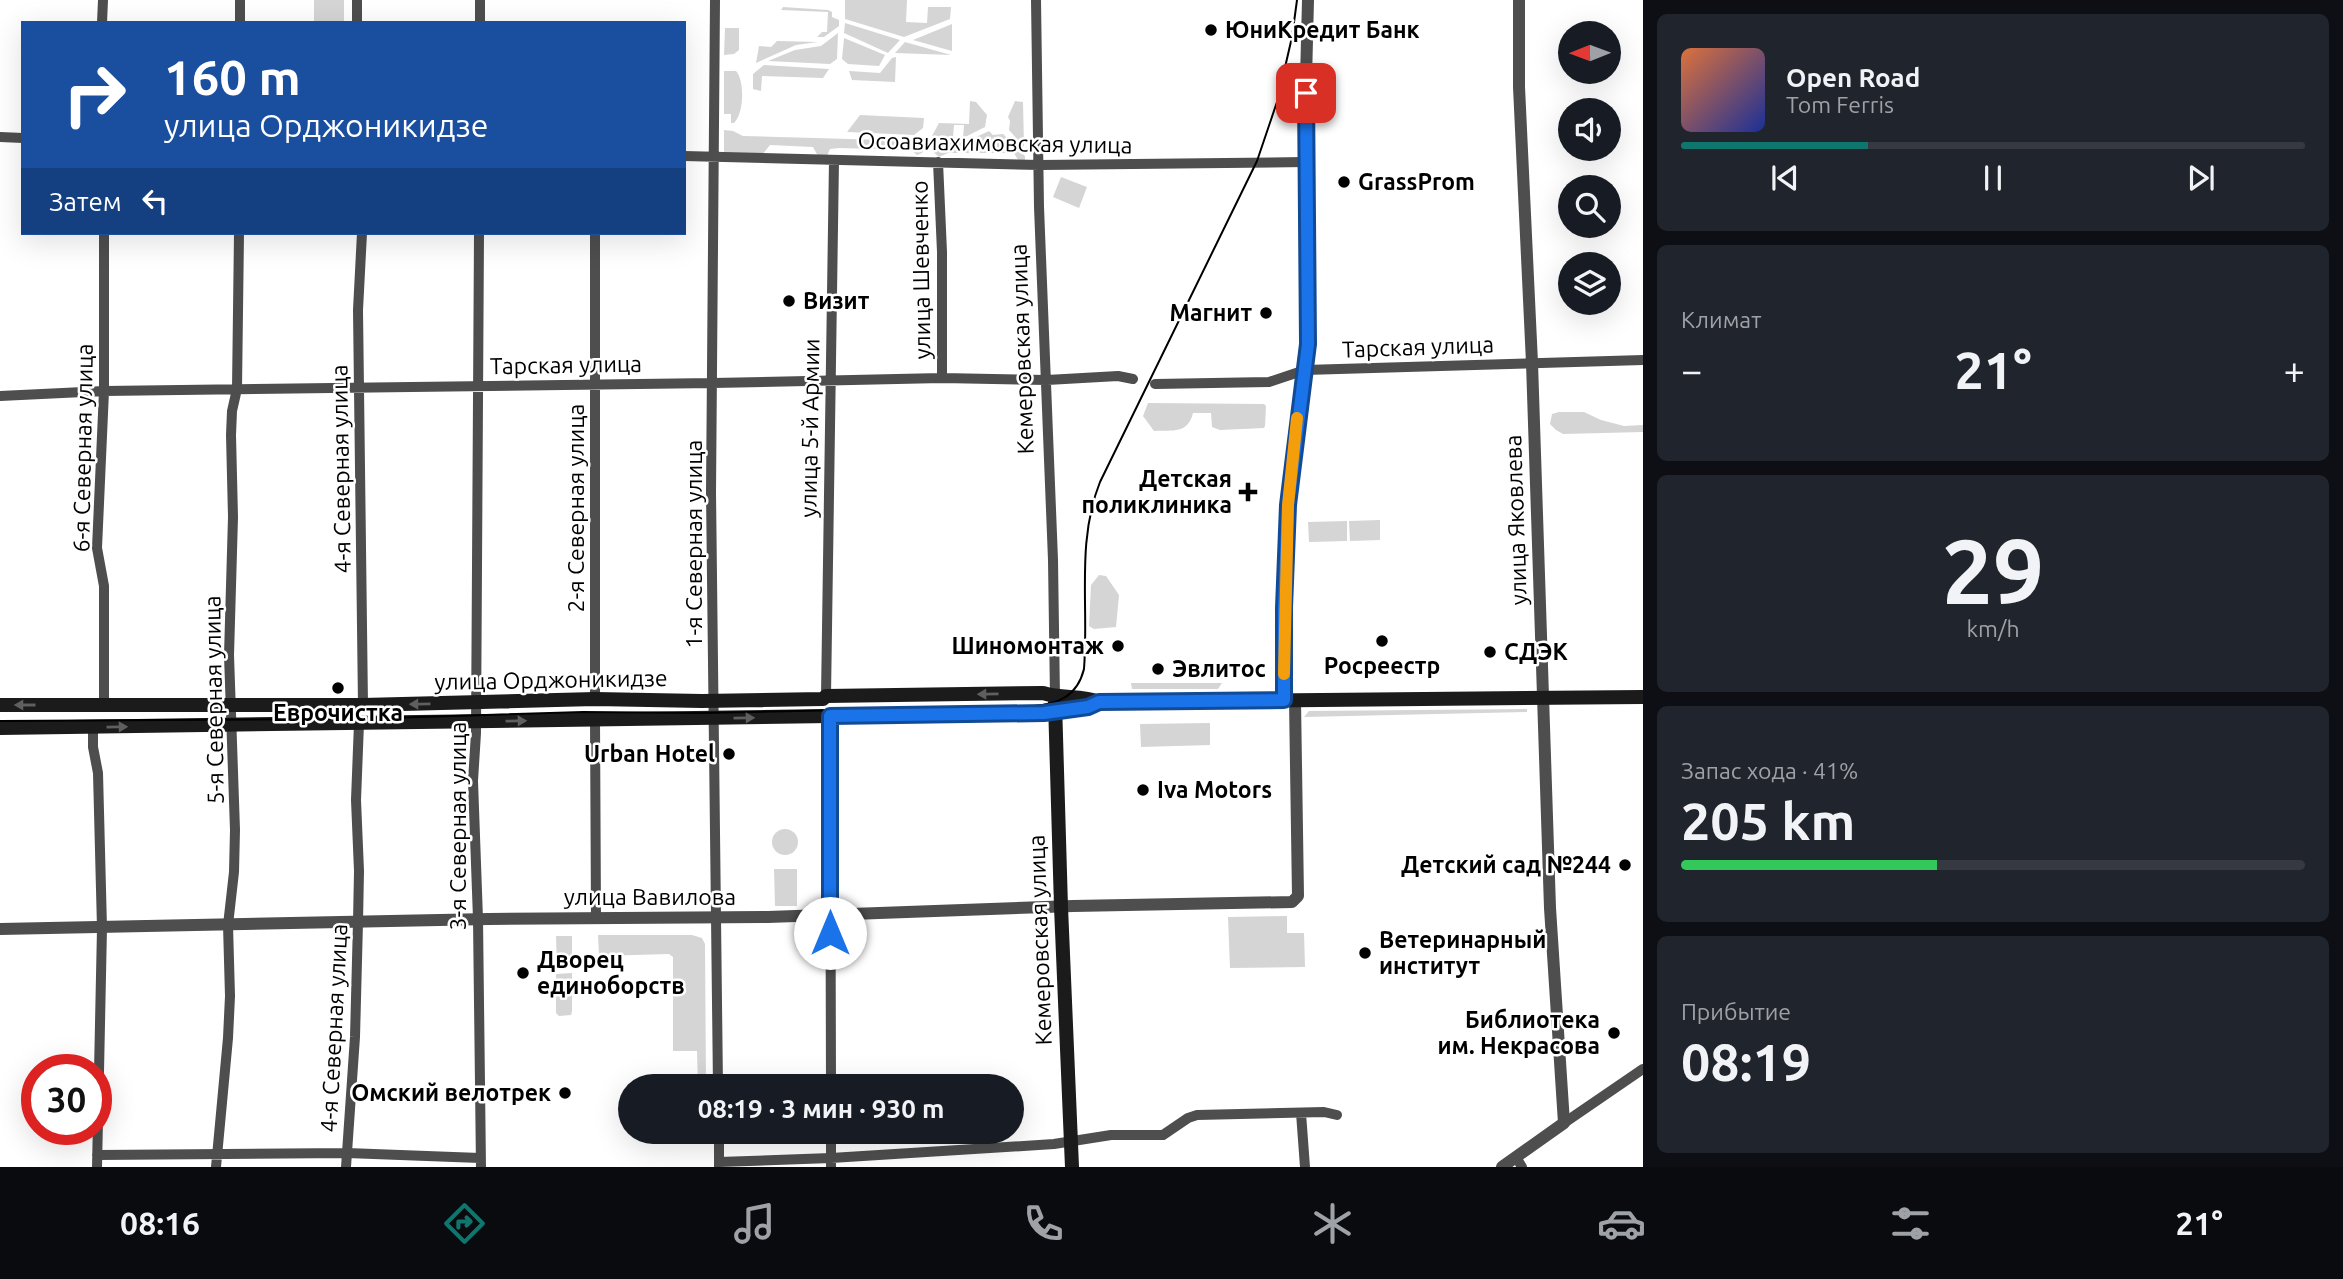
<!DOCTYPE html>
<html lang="ru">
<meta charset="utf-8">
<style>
body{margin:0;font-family:Ubuntu,sans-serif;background:#20242c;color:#f1f3f6;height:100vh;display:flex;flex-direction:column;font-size:26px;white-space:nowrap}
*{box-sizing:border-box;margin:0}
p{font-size:23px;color:#9ea1a6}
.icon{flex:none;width:38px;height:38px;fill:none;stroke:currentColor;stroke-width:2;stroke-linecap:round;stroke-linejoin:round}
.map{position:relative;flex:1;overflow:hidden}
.drawer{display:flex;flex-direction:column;gap:14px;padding:14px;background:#0d0f14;width:700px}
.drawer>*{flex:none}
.guide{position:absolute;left:21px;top:21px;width:665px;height:214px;border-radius:0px;box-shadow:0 7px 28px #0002;background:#1a4fa0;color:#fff;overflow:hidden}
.needle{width:46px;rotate:269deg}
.tools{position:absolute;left:1558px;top:21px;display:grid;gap:14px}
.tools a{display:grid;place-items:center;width:63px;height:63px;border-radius:50%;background:#171b24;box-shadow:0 7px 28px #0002;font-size:35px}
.speed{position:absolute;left:21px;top:1054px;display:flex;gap:14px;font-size:35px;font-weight:700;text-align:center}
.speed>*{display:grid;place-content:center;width:91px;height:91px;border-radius:50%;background:#171b24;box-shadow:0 7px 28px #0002;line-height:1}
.speed .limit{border:10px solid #d22;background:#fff;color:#111}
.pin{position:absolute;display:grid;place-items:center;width:60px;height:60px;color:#fff;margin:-30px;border-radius:14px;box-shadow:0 4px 10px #0006}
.me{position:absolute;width:77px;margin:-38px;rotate:0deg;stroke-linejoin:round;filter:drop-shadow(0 0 5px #0008)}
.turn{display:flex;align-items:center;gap:24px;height:147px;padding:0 28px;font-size:32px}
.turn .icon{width:91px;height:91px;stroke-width:2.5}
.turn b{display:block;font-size:49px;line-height:60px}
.then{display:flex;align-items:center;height:66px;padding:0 28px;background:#0003;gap:14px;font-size:26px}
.big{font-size:52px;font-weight:700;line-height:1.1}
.drawer .tile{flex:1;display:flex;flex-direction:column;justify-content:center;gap:10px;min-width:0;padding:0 24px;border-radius:10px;background:#20242c}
.drawer .dial{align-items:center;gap:0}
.dial b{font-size:91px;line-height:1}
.song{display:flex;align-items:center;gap:21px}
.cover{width:84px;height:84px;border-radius:10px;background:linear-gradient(135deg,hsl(20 70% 55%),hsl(230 70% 35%))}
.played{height:7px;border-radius:4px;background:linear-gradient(90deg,#0f766e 30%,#363941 30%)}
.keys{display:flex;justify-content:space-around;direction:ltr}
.heat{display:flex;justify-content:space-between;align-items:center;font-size:38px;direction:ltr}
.charge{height:10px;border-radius:5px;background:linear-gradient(90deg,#34c759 41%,#363941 0)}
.trip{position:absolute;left:618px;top:1074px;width:406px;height:70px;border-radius:35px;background:#171b24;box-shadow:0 7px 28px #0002;font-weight:700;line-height:70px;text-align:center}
.tab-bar{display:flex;height:112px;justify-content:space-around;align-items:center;background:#090b0e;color:#9ea1a6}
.tab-bar .icon{width:49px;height:49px}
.tab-bar .active{color:#0f766e}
.tab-bar b{font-size:32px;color:#f1f3f6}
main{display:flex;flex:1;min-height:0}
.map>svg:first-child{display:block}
.green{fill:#d5d5d5}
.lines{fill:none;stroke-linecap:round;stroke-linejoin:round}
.minor{stroke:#4e4e4e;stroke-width:10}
.tertiary{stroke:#4e4e4e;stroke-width:12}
.secondary{stroke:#1b1b1b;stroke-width:14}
.tram{stroke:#000;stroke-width:2}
.oneway{fill:#5f5f5f}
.route-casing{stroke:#114b97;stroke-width:18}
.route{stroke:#1a73e8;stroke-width:12}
.slow{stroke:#f59e0b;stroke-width:12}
.poi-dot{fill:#000;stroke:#fff;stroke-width:2.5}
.labels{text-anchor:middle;stroke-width:5;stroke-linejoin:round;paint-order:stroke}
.poi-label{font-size:23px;font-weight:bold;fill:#000;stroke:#fff;text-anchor:start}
.street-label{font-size:23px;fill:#000;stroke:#fff}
</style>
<main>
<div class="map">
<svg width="1643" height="1167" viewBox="0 0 1643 1167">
<rect width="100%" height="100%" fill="#fff"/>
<!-- green -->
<path class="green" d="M 314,0 L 344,0 L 344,23 L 314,23 Z
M 845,0 L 907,0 L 906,22 L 927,23 L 928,7 L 951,7 L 950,19 L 904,37 L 845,19 Z
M 783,7 L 828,10 L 832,12 L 832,17 L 839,20 L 839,26 L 824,37 L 817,37 L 822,32 L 827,32 L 828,12 L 781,10 Z
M 845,23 L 900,40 L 888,53 L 844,33 Z
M 952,24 L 952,51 L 913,40 Z
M 725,28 L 739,28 L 739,50 L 734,54 L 724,55 Z
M 838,33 L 837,59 L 830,64 L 768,61 L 795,50 L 821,46 Z
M 844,38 L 885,55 L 879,66 L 848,64 L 842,59 Z
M 777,41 L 818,42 L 796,45 L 756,63 L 759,46 L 771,47 Z
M 905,42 L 951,55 L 895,53 Z
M 896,57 L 895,82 L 852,80 L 849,71 L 880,73 L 892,58 Z
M 764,65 L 829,69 L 823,78 L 762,76 L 761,91 L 753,89 L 753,74 Z
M 724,71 L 736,71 C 745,81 744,114 734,123 L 731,123 L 731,114 L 724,114 Z
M 970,101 L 976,102 L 987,115 L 985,127 L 963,138 L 964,125 L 954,125 L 953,137 L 932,136 L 939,123 L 969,124 Z
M 1015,101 L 1023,102 L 1024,147 L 1009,130 L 1010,121 L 1008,117 Z
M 860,115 L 924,118 L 923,128 L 914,135 L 847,132 Z
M 724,130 L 733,131 L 743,136 L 919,141 L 924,149 L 922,153 L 917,155 L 911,150 L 839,148 L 830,149 L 827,156 L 818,156 L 813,147 L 770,145 L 762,155 L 729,153 L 724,152 Z
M 989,131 L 993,135 L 1003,134 L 1025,156 L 1025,161 L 1018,160 L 1014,153 L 948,153 L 939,157 L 932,151 L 935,142 L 975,143 L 976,137 Z
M 1061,177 L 1087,187 L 1079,208 L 1053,197 Z
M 1148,403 L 1264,404 L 1266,406 L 1265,426 L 1264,428 L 1220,430 L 1212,427 L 1211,413 L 1193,413 C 1188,434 1173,430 1154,431 L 1143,416 Z
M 1559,412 L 1584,412 L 1601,420 L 1624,426 L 1643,425 L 1643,432 L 1563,434 L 1556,430 L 1550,424 L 1552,414 Z
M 1380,520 L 1380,540 L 1350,541 L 1349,521 Z
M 1347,521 L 1347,541 L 1309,542 L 1308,522 Z
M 1099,575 L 1106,576 L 1119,595 L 1116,627 L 1094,629 L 1089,626 L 1091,585 Z
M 1131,683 L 1222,683 L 1218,689 L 1132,689 Z
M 1527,709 L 1527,712 L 1304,717 L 1309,711 Z
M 1210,723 L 1210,745 L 1141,747 L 1140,724 Z
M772 842a13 13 0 1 1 26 0a13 13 0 1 1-26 0Z
M 774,869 L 797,869 L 797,906 L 775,906 Z
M 1287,916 L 1287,933 L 1304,933 L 1305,967 L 1230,968 L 1228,917 Z
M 598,935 L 692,935 L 702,938 L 705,944 L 706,1087 L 698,1087 L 697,1051 L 673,1051 L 673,957 L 669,954 L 599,956 Z
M 556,936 L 572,936 L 572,966 L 557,966 Z
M 572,973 L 572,1011 L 571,1015 L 559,1016 L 556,1013 L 556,974 Z"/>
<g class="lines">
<!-- minor -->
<path class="minor" d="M 240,0 L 240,23
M 715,0 L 711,492 L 718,1087
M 1036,0 L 1039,207 L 1053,560 L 1055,697
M 357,22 L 357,0
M 102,23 L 103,0
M 480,23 L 480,0
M 0,137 L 23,138
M 684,156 L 1040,165 L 1306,162
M 938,162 L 942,252 L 942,378
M 362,233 L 358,310 L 363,705
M 479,233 L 476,733 L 473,781 L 478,919 L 481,1167
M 1155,384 L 1269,382 L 1305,370 L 1643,360
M 0,396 L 104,391 L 713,383 L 942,378 L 1047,380 L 1118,376 L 1133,379
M 826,696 L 834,160
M 595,699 L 595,233
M 104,705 L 104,586 L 97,548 L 104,391 L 104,233
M 830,716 L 831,1087
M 595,720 L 596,918
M 93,727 L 93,747 L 98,773 L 102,928 L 97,1167
M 1301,1113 L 1305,1167
M 1564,1123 L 1643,1069
M 719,1132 L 719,1167
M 831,1132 L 831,1167
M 97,1155 L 347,1153 L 480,1158
M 1516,1157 L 1522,1167
M 719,1162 L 831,1158 L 1054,1144 L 1111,1135 L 1163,1135 L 1188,1118 L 1197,1115 L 1324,1112 L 1337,1115
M 216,1167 L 228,1038 L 230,996 L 228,925 L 234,872 L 235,830 L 229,655 L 233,517 L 231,435 L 232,411 L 237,389 L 239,233
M 346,1167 L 355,1037 L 358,922 L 359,871 L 356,800 L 359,723"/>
<!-- tertiary -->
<path class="tertiary" d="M 1284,700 L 1284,608 L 1288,505 L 1308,344 L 1305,119 L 1308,0
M 0,929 L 489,919 L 768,917 L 1073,906 L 1292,902 L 1298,896 L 1295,700
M 1502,1167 L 1564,1123 L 1550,908 L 1532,363 L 1519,87 L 1519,0"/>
<!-- secondary -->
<path class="secondary" d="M 1055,702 L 1061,907 L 1072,1167
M 0,705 L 363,705 L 595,699 L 702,701 L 823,699 L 826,696 L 1043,693 C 1062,699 1081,695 1099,702 L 1643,697
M 0,728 L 1044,713 L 1085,708 L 1099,702"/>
<!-- tram -->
<path class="tram" d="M 0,721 L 354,719 L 583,712 L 702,713 L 1032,706 C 1058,704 1077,697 1084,669 C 1089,606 1076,542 1100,482 L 1257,161 L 1277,102 L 1292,37 L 1297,0"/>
</g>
<!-- one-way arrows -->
<defs><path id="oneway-solid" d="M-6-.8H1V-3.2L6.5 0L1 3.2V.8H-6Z" transform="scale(1.75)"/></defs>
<g class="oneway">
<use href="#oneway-solid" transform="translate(988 694) rotate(179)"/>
<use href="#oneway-solid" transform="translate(420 704) rotate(179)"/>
<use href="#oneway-solid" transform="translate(25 705) rotate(180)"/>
<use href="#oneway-solid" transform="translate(744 718) rotate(-1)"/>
<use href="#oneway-solid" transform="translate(516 721) rotate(-1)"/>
<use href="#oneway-solid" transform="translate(117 727) rotate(-1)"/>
</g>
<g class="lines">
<defs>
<path id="route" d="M 830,933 L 830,716 L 1044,713 L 1088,707 L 1099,702 L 1284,700 L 1284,608 L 1288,505 L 1308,344 L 1306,93"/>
</defs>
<!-- route casing -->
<use href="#route" class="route-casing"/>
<!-- route -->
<use href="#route" class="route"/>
<!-- slow -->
<path class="slow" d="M 1284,674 L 1288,505 L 1297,418"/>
</g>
<!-- markers -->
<g class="poi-dot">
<circle cx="1211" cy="30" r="7"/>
<circle cx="1344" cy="182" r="7"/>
<circle cx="789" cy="301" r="7"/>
<circle cx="1266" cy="313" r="7"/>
<path d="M1244.5 481.5h7v7h7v7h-7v7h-7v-7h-7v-7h7z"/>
<circle cx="1382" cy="641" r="7"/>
<circle cx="1118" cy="646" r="7"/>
<circle cx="1490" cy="652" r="7"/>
<circle cx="1158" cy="669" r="7"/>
<circle cx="338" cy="688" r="7"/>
<circle cx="729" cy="754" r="7"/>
<circle cx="1143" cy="790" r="7"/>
<circle cx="1625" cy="865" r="7"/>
<circle cx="1365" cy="953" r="7"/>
<circle cx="523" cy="973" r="7"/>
<circle cx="1614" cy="1033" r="7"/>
<circle cx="565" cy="1093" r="7"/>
</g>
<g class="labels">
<!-- poi labels -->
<g class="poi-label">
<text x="1225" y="38">ЮниКредит Банк</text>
<text x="1358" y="190">GrassProm</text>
<text x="803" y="309">Визит</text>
<text x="1252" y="321" text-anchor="end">Магнит</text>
<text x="1232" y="487" text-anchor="end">Детская<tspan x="1232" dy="26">поликлиника</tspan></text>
<text x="1104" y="654" text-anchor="end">Шиномонтаж</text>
<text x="1504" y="660">СДЭК</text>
<text x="1382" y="674" text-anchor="middle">Росреестр</text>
<text x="1172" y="677">Эвлитос</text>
<text x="338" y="721" text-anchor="middle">Еврочистка</text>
<text x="715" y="762" text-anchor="end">Urban Hotel</text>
<text x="1157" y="798">Iva Motors</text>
<text x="1611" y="873" text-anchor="end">Детский сад №244</text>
<text x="1379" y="948">Ветеринарный<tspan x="1379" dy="26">институт</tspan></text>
<text x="537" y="968">Дворец<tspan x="537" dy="26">единоборств</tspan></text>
<text x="1600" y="1028" text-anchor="end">Библиотека<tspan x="1600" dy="26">им. Некрасова</tspan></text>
<text x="551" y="1101" text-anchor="end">Омский велотрек</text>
</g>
<!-- street labels -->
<g class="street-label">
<text transform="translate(995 143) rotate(1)" y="8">Осоавиахимовская улица</text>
<text transform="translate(921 270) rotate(-91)" y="8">улица Шевченко</text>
<text transform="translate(1418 347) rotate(-2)" y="8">Тарская улица</text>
<text transform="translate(1022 349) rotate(-92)" y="8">Кемеровская улица</text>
<text transform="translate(566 365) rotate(-1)" y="8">Тарская улица</text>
<text transform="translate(810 428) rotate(-89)" y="8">улица 5-й Армии</text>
<text transform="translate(83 448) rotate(-89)" y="8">6-я Северная улица</text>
<text transform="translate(341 469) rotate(-91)" y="8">4-я Северная улица</text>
<text transform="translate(576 508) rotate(-90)" y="8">2-я Северная улица</text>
<text transform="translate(1516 520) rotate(-92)" y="8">улица Яковлева</text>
<text transform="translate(694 544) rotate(-90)" y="8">1-я Северная улица</text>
<text transform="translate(551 680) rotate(-1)" y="8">улица Орджоникидзе</text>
<text transform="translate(214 700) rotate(-91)" y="8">5-я Северная улица</text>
<text transform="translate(458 826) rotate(-90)" y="8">3-я Северная улица</text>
<text x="650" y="905">улица Вавилова</text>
<text transform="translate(1040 940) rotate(-92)" y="8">Кемеровская улица</text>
<text transform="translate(334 1028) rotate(-87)" y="8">4-я Северная улица</text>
</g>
</g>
</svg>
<div class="tools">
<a><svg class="needle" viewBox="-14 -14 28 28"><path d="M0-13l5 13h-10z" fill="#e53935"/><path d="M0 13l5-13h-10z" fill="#9ea1a6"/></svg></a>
<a><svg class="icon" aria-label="sound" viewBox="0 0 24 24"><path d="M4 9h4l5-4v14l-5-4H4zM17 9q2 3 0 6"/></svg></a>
<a><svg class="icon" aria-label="search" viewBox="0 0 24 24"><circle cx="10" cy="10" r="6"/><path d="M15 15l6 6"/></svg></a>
<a><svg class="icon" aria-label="layers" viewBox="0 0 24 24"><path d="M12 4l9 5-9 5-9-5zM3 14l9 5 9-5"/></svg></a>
</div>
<div class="speed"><div class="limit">30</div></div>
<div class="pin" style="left:1306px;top:93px;background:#d93025"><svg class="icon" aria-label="arrive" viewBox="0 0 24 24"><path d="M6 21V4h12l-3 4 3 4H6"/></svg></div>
<svg class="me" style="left:830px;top:933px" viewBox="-20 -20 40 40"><circle r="19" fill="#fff"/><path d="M0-13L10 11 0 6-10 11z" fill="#1a73e8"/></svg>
<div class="trip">08:19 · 3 мин · 930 m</div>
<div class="guide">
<div class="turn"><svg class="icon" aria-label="right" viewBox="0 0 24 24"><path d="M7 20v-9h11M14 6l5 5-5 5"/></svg><div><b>160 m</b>улица Орджоникидзе</div></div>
<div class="then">Затем<svg class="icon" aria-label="left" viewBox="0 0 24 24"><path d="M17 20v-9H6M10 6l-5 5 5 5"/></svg></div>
</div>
</div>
<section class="drawer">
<div class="tile">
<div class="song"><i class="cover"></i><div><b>Open Road</b><p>Tom Ferris</p></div></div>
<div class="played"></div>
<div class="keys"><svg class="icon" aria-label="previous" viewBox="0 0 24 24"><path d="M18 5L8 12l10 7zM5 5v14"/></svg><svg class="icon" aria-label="pause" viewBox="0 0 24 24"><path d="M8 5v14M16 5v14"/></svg><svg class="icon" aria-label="next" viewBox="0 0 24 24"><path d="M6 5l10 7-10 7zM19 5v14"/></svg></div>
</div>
<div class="tile"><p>Климат</p>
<div class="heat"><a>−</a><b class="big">21°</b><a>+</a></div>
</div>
<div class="tile dial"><b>29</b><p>km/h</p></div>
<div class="tile"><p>Запас хода · 41%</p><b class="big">205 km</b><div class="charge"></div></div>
<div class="tile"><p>Прибытие</p><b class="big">08:19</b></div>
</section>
</main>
<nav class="tab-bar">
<b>08:16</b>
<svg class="icon active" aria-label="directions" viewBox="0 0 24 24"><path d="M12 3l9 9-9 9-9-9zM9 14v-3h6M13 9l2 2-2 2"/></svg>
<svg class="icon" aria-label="music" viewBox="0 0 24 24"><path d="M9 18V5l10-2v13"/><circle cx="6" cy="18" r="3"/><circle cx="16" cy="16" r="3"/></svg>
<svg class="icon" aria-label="phone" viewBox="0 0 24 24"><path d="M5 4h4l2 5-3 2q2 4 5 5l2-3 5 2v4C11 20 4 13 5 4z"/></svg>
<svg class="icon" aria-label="climate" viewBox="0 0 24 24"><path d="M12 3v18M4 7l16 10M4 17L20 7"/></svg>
<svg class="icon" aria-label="car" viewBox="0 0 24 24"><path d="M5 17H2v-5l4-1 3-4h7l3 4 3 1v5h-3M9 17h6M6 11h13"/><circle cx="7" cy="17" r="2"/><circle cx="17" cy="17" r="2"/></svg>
<svg class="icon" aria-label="filters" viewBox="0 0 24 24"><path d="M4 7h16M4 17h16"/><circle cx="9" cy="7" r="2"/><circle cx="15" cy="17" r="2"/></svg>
<b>21°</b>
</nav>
